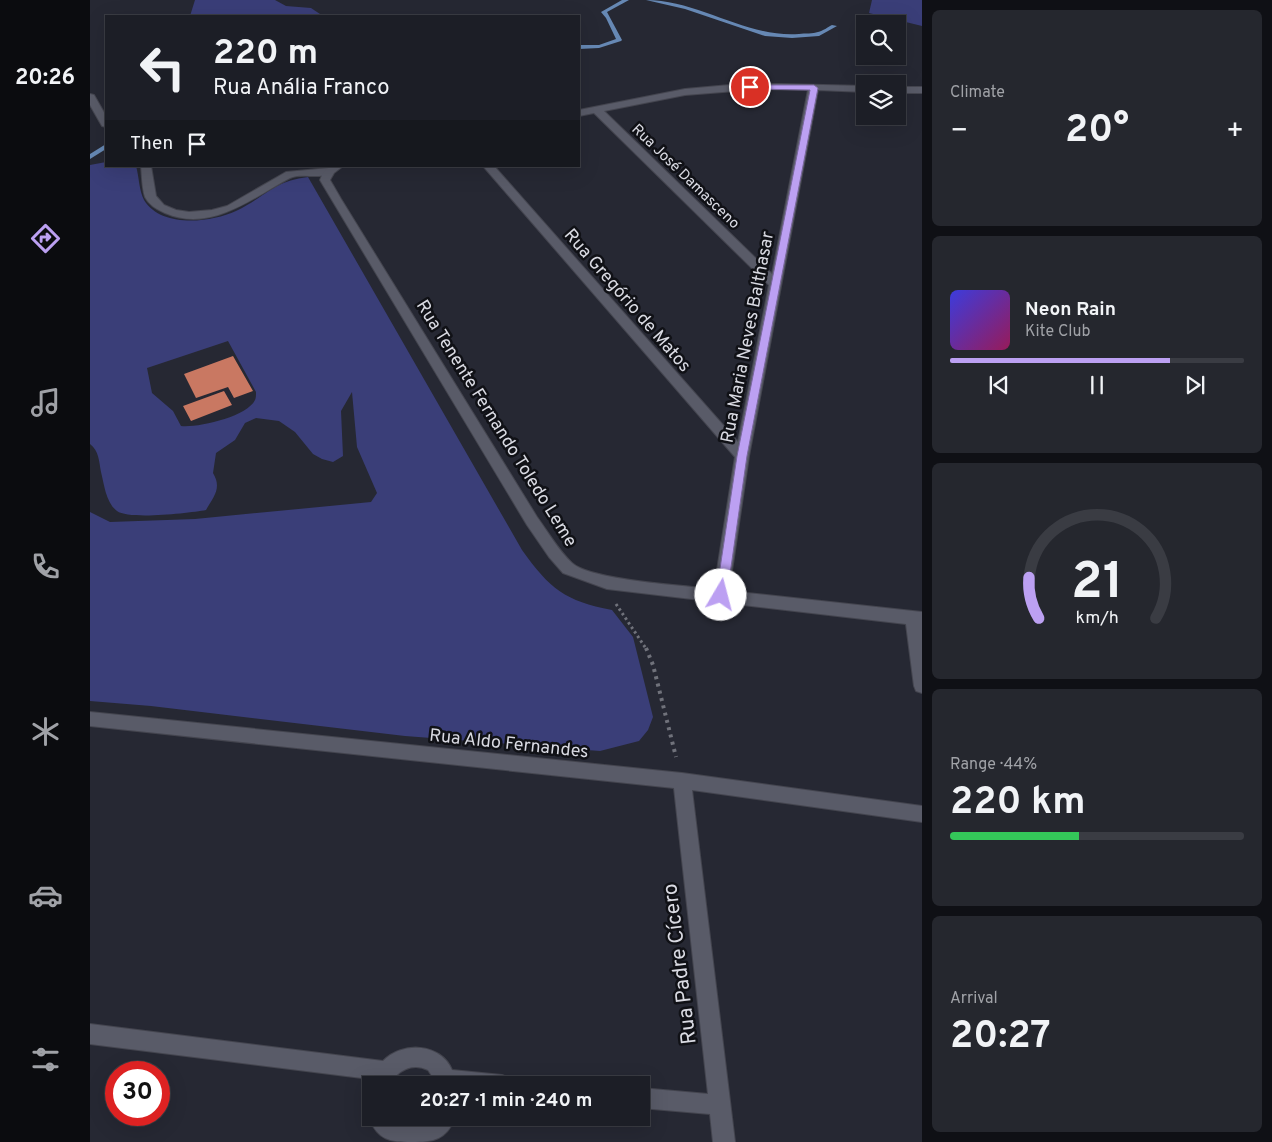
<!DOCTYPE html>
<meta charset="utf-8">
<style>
body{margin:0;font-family:Overpass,sans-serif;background:#25272e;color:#f1f3f6;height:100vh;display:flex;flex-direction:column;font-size:19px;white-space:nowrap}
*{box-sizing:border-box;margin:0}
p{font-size:16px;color:#a0a2a7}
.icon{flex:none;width:28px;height:28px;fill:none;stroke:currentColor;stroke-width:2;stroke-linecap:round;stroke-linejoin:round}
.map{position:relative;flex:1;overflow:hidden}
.sheet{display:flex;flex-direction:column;gap:10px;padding:10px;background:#0f1015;width:350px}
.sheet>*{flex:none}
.banner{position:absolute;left:15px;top:15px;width:475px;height:152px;border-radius:0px;box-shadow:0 5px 20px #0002,0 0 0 1px #3a3c43;background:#1c1e26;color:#f1f3f6;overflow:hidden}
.fabs{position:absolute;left:766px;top:15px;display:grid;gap:10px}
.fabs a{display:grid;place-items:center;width:50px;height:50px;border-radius:0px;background:#1c1e26;box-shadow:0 5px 20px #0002,0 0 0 1px #3a3c43;font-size:25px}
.speed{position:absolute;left:15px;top:1061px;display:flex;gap:10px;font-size:25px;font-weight:700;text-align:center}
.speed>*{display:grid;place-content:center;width:65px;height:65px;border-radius:50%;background:#1c1e26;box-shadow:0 5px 20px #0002,0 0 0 1px #3a3c43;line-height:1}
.speed .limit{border:8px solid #d22;background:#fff;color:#111}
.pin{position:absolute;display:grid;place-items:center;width:42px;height:42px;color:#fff;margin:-21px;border:2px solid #fff;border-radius:50%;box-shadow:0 1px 5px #0007}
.me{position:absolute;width:55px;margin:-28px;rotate:8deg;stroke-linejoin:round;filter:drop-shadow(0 0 4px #0008)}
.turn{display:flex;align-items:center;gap:18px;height:105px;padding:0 25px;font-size:22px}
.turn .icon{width:65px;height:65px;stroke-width:2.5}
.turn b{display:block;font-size:35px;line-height:42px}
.then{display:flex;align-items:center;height:48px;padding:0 25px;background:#0003;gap:10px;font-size:19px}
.big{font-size:38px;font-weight:700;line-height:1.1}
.sheet .card{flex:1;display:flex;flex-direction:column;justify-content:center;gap:8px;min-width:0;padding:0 18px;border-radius:8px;background:#25272e}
.sheet .dial{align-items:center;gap:0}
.dial svg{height:130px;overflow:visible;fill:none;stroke:#3a3c43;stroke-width:7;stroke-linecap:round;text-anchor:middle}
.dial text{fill:#f1f3f6;stroke:none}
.song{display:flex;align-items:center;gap:15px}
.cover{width:60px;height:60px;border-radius:8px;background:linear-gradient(135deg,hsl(240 70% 55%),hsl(330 70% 35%))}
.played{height:5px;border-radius:2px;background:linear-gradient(90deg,#bca0f2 75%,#3a3c43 75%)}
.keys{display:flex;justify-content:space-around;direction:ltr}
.heat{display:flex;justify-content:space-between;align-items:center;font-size:28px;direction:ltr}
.charge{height:8px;border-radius:4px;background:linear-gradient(90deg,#34c759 44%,#3a3c43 0)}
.trip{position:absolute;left:272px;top:1076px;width:288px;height:50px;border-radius:0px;background:#1c1e26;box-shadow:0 5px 20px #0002,0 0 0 1px #3a3c43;font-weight:700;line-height:50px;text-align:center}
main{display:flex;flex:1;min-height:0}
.tabs{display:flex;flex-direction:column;width:90px;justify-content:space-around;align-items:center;background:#0b0c0f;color:#a0a2a7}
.tabs .icon{width:35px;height:35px}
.tabs .selected{color:#bca0f2}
.tabs b{font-size:22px;color:#f1f3f6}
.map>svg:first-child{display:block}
.green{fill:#3a3e78;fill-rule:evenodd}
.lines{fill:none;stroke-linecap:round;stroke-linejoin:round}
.stream{fill:#6688b4;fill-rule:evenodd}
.building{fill:#c97862}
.lane-casing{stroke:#44454f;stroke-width:2}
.street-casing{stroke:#44454f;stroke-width:2}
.path-far1{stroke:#70727b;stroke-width:3;stroke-dasharray:2.5 3;stroke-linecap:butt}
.path{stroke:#70727b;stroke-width:4;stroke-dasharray:3 4.5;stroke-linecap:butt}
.lane{fill:#595b68;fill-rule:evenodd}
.street{fill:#595b68;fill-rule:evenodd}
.route{fill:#bca0f2;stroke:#7a689d}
.labels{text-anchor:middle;stroke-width:5;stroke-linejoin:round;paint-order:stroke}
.far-street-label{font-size:15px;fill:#d9dae2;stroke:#101116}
.street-label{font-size:18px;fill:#d9dae2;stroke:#101116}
.near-street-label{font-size:21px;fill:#d9dae2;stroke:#101116}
</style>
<main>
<nav class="tabs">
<b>20:26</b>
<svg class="icon selected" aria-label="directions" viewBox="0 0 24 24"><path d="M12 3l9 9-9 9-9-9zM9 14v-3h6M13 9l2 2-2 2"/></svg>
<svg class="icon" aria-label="music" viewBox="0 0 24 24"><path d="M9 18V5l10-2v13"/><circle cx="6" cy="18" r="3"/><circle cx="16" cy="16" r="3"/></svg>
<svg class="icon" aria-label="phone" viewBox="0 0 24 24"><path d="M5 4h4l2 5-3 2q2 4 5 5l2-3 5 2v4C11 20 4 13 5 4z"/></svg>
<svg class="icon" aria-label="climate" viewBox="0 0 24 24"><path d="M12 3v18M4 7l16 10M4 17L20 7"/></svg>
<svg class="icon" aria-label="car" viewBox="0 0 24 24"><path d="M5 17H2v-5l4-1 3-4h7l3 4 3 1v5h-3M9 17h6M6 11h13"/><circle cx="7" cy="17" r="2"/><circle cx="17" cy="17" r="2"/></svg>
<svg class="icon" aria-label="filters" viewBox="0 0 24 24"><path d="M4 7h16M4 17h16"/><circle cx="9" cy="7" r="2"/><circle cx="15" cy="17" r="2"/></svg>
</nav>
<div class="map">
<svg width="832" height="1142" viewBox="0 0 832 1142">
<rect width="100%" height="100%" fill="#262833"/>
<!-- green -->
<path class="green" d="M 105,0 L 185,0 L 196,6 L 221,8 L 233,16 L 100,16 Z
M 782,0 L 832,0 L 832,26 L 779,13 Z
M 16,162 L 16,166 L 46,166 C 49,176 49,191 54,200 C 71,228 120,223 146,211 C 174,198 183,181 218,177 L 432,550 C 460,589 475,601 522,610 L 543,637 L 563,717 L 558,730 L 549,741 L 510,751 L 315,736 L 61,706 L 0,701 L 0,512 L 20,522 L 105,519 L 281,502 L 287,493 L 267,447 L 262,392 L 251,411 L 253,456 L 243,462 L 232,459 L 223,454 L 205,432 L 189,421 L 166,418 L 155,423 L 145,440 L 126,453 L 123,473 C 132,488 124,496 116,510 C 100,513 39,520 27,511 C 16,503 14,484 11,472 C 9,461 9,451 0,444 L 0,165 ZM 138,341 L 166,392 C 166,395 166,398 165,400 C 157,417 107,428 91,426 L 83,411 L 62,393 L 57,368 Z"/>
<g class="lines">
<!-- stream -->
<path class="stream" d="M 532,0 L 539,0 L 517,12 L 532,40 L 531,41 L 509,48 L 489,49 L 489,45 L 509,45 L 526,39 L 516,18 L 511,12 Z
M 556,0 C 609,0 656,38 709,34 C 715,33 723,34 728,32 C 733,31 738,27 742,25 L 747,26 L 729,36 L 702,38 L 675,36 L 595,9 Z
M 16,144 L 16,149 L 0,159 L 0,154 Z"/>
</g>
<!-- building -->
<path class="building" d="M 143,356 L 163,391 L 144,398 L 138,387 L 106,398 L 94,374 Z
M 134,391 L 142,405 L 101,421 L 93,406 Z"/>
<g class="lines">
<defs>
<path id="lane" d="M 0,94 L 4,95 L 16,116 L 16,127 L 12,126 L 0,105 Z
M 51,166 L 61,166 L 66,196 L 74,205 L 86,210 L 99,212 L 122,210 L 137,206 L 196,172 L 239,168 L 244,171 C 234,181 212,172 200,178 C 162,198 121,233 75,213 C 68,210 59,205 55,197 C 52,188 52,176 51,166 Z"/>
<path id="street" d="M 692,84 L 775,86 L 775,92 L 728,90 L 659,456 L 639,591 L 832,612 L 832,693 L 826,691 L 824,686 L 816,624 L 517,589 L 473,573 L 459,557 L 437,525 L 230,180 C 235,167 239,166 253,166 L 244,173 L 240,180 L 251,199 L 447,517 C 458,532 468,550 482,563 C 500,580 596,586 624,589 L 645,457 L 393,166 L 404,166 L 648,442 L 679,285 L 504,113 L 489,116 L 489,110 L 595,89 L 651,84 ZM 671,89 L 718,90 L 682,274 L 514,111 L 595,95 Z
M 808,87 L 832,87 L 832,93 L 808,93 Z
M 0,712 L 592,773 L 832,806 L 832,822 L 602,790 L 645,1142 L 623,1142 L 620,1114 L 551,1108 L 551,1088 L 618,1094 L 584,788 L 0,726 Z
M 0,1024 L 293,1061 C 312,1041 351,1043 362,1070 L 412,1075 L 419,1078 L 422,1085 L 348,1085 L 338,1070 C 322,1062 307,1071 299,1085 L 281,1085 L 281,1092 L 278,1085 L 280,1079 L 0,1044 Z
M 281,1112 L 281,1118 L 302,1118 L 309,1123 L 321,1126 L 334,1123 L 342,1118 L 365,1118 C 356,1140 343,1142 322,1142 C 300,1142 288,1140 279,1118 Z"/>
</defs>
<!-- lane casing -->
<use href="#lane" class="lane-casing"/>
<!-- street casing -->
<use href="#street" class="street-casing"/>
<!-- path-far1 -->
<path class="path-far1" d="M 526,604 L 557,650"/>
<!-- path -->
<path class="path" d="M 556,648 L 563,665 L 586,757"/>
<!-- lane -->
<use href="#lane" class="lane"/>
<!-- street -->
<use href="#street" class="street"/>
</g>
<!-- route -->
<path class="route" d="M 657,85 L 724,85 L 728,88 L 657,456 L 637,595 L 635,599 L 627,599 L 626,595 L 647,456 L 720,90 L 660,89 L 656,87 Z"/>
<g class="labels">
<!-- far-street labels -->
<g class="far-street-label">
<text transform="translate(596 176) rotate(44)" y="5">Rua José Damasceno</text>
</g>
<!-- street labels -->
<g class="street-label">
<text transform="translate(538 300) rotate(49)" y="6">Rua Gregório de Matos</text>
<text transform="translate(657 337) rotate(-79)" y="6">Rua Maria Neves Balthasar</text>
<text transform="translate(407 423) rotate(58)" y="6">Rua Tenente Fernando Toledo Leme</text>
<text transform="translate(419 743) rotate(6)" y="6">Rua Aldo Fernandes</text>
</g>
<!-- near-street labels -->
<g class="near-street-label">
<text transform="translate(589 964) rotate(-97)" y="7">Rua Padre Cícero</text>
</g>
</g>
</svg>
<div class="fabs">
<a><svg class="icon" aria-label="search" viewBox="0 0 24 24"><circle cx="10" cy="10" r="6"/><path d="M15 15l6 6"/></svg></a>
<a><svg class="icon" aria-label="layers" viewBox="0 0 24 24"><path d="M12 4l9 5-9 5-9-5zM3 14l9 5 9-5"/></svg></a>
</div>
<div class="speed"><div class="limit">30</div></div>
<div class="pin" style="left:660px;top:87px;background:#d93025"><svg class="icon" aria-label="arrive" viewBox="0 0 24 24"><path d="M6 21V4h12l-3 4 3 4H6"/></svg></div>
<svg class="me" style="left:631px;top:595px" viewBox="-20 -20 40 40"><circle r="19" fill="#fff"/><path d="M0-13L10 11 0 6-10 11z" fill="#bca0f2"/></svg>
<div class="trip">20:27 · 1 min · 240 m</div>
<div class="banner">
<div class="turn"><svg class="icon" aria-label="left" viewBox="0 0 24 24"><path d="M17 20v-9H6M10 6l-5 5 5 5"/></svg><div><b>220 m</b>Rua Anália Franco</div></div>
<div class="then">Then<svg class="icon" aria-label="arrive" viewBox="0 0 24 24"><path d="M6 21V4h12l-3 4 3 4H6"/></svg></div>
</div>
</div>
<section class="sheet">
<div class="card"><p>Climate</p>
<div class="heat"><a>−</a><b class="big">20°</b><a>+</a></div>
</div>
<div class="card">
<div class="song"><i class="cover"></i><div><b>Neon Rain</b><p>Kite Club</p></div></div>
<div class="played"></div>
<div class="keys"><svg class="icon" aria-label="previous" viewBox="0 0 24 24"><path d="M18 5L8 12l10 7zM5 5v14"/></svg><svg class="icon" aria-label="pause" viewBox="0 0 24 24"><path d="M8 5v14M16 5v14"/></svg><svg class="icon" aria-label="next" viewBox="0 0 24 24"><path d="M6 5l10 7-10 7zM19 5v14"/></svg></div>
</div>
<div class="card dial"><svg viewBox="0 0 100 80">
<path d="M14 69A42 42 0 1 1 86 69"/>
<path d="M14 69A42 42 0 0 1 8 44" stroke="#bca0f2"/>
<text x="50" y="56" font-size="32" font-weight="700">21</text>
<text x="50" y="72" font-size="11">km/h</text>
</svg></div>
<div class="card"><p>Range · 44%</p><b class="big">220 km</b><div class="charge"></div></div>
<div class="card"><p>Arrival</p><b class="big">20:27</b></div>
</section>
</main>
